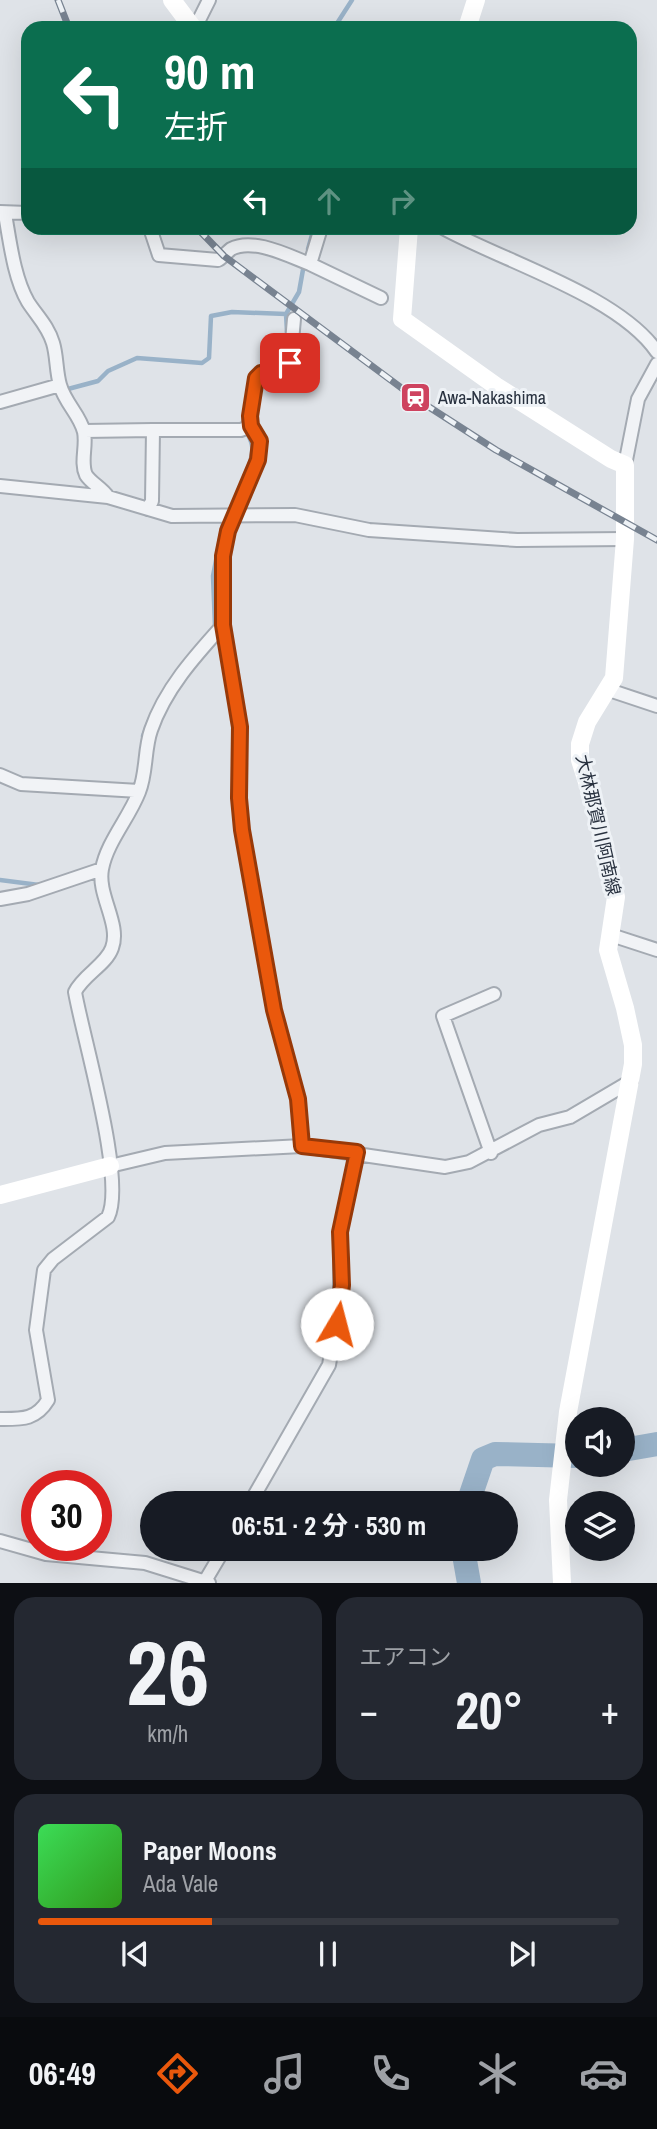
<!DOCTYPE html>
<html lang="ja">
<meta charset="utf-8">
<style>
body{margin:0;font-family:"Archivo Narrow","Noto Sans JP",sans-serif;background:#242831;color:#f1f3f6;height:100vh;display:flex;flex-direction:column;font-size:26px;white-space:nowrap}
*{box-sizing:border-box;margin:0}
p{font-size:23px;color:#9ea1a6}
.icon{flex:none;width:38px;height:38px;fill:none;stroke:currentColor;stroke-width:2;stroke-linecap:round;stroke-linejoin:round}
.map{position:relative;height:1583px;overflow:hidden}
.details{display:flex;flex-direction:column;gap:14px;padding:14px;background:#0d0f14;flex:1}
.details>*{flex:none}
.hud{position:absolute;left:21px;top:21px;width:616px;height:214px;border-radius:21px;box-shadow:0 7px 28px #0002;background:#0b6e4f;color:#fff;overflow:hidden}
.controls{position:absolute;left:565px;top:1407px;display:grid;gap:14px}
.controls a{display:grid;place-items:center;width:70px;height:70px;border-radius:50%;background:#171b24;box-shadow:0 7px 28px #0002;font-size:35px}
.speed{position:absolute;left:21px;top:1470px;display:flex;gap:14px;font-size:35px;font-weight:700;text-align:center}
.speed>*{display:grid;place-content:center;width:91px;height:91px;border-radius:50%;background:#171b24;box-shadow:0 7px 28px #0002;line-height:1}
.speed .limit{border:10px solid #d22;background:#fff;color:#111}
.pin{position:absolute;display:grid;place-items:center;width:60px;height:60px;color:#fff;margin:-30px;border-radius:14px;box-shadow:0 4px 10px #0006}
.me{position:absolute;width:77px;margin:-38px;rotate:8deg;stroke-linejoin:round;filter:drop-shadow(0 0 5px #0008)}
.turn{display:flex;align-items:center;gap:24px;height:147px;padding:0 28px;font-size:32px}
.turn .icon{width:91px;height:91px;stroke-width:2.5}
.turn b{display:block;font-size:49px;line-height:60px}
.lanes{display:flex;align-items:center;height:66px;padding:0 28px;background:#0003;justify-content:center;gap:35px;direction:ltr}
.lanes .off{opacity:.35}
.big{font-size:52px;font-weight:700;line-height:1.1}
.details .card{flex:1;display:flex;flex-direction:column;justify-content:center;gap:10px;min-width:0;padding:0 24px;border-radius:21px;background:#242831}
.details .dial{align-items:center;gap:0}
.dial b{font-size:91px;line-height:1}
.song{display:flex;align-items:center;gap:21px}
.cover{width:84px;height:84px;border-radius:10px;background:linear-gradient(135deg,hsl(130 70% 55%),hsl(110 70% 35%))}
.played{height:7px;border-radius:4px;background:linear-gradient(90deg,#ea580c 30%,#363941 30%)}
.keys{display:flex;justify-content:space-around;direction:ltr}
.heat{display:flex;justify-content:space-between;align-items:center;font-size:38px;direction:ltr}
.details .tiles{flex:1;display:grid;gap:14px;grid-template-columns:1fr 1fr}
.card:last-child{grid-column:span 2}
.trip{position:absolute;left:140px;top:1491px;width:378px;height:70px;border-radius:35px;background:#171b24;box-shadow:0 7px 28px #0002;font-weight:700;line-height:70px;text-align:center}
.menu{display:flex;height:112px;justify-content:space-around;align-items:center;background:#090b0e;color:#9ea1a6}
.menu .icon{width:49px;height:49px}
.menu .current{color:#ea580c}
.menu b{font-size:32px;color:#f1f3f6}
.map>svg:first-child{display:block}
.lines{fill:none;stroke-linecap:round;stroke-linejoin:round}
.stream{stroke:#99b2c8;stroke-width:4.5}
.river{stroke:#99b2c8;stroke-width:24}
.street-casing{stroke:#a4aab2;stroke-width:16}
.street{stroke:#f1f3f6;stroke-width:12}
.secondary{stroke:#fff;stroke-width:18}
.rail-casing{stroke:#788391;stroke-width:7}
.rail{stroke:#eef2f6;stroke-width:4.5;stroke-dasharray:13;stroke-linecap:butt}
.route-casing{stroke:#983908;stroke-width:18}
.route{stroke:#ea580c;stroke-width:12}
.labels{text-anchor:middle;stroke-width:6;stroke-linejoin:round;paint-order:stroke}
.poi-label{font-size:18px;fill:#28313f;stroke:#eef2f6;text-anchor:start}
.street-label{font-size:18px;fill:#28313f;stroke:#eef2f6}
</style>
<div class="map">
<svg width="657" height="1583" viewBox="0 0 657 1583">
<rect width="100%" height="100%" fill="#dfe3e8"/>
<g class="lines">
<!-- stream -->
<path class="stream" d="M 334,28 L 352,0
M 308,249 L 313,231 L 310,228
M 287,332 L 286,314 L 299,292 L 304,264
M 68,389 L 98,381 L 108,371 L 137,358 L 202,363 L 209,358 L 211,316 L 232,312 L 286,314
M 245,412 L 243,423 C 251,444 256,442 249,466
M 215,626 L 213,576 L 223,524
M 143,736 L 150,718
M 0,880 L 39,885"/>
<!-- river -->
<path class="river" d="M 623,1450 L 657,1444
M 468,1503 L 483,1459 L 495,1454 L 578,1456
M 463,1549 L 469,1583"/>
<defs>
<path id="street" d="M 195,28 L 209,0
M 0,212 L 28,213
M 5,214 C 10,242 14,278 28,302 C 37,316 48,326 53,343 C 57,356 56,371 60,385 C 65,403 80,415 84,432 C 87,446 80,462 86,475 C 91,483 102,488 108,497
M 150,228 L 159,255 L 218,260 C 223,257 227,252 231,249 C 253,237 289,256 310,264 L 321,228
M 443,228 C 505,262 619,296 657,352
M 310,264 L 381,298
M 294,319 L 290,363 L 287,370 L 261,373 L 256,378 L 250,416 L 251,426 L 260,441 L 258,460 L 228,531 L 223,556 L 223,625 L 240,727 L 239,798 L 242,830 L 274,1010 L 298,1099 L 302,1146
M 0,402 L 60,385
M 153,430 L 241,430 L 251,426
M 84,431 L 153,430 L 152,501 L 148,509
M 625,465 L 638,399 L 657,364
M 0,486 L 108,497 L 172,516 L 295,515 L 369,530 L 517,540 L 625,539
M 609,690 L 657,706
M 0,775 L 21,784 L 139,791
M 0,899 L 28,894 L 102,869
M 611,935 L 657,950
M 491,1153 L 443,1016 L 494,994
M 110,1166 L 165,1153 L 302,1146 L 445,1167 L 469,1162 L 539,1125 L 570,1117 L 631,1081
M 0,1419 C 22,1419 36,1420 48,1400 L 36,1330 L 44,1270 L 53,1259 L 108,1217 C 126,1181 83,1038 75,992 C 83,975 106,965 112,948 C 121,924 97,895 102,869 C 107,842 129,818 139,792 C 147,772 144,750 151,730 C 165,689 195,656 223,625
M 250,1503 L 329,1365 L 340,1301 L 340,1232 L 357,1152
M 0,1541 L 46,1554 L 145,1563 L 209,1583
M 205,1581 L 224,1549"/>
</defs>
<!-- street casing -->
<use href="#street" class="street-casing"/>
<!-- street -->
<use href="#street" class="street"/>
<!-- secondary -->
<path class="secondary" d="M 172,0 L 193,28
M 467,28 L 476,0
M 409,228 L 402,319 L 496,386 L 611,459 L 625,465 L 625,539 L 614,678 L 587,722 L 580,744 L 580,760 L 596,810 L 616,897 L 608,950 L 625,1008 L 633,1045 L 633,1064 L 568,1412 L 558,1500 L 562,1583
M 0,1195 L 110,1166"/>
<defs>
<path id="rail" d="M 58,0 L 69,28
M 197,228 L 224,256 L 415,398 L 496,450 L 657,540"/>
</defs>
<!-- rail casing -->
<use href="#rail" class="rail-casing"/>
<!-- rail -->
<use href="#rail" class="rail"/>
</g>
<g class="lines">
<defs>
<path id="route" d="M 290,363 L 287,370 L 261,373 L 256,378 L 250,416 L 251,426 L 260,441 L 258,460 L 228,531 L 223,556 L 223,625 L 240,727 L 239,798 L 242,830 L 274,1010 L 298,1099 L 302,1146 L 357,1152 L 340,1232 L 342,1285 L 337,1324"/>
</defs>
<!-- route casing -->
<use href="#route" class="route-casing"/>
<!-- route -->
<use href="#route" class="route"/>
</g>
<!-- icons -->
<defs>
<symbol id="station-square" viewBox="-11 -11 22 22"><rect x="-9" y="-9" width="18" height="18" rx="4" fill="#ce435f" stroke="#eef2f6"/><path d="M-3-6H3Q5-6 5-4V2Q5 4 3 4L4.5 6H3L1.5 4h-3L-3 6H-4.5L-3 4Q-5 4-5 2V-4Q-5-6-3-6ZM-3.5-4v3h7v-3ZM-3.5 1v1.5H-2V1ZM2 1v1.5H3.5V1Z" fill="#fff"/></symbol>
</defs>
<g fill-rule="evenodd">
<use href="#station-square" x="398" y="380" width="35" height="35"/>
</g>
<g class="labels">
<!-- poi labels -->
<g class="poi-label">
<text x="438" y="404">Awa-Nakashima</text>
</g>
<!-- street labels -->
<g class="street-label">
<text transform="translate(598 825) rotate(77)" y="6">大林那賀川阿南線</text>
</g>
</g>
</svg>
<div class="controls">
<a><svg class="icon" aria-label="sound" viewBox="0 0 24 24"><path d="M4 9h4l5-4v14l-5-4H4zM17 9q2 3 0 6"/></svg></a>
<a><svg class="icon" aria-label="layers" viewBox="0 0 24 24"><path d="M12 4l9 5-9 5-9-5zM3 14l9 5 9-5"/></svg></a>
</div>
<div class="speed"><div class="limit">30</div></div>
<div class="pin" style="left:290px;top:363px;background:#d93025"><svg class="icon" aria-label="arrive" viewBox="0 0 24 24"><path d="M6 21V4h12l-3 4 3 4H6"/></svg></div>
<svg class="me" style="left:337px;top:1324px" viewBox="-20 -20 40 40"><circle r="19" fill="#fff"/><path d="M0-13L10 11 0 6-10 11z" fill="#ea580c"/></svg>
<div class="trip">06:51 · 2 分 · 530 m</div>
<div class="hud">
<div class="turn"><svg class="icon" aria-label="left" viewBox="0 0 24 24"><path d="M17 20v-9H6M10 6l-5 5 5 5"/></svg><div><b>90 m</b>左折</div></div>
<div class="lanes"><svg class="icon" aria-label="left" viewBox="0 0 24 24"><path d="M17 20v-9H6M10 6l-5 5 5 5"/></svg><svg class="icon off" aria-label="ahead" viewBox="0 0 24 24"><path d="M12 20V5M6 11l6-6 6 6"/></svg><svg class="icon off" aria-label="right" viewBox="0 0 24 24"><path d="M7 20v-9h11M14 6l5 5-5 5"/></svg></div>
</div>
</div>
<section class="details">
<div class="tiles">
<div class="card dial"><b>26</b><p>km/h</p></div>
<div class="card"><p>エアコン</p>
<div class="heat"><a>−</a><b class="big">20°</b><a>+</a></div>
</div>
<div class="card">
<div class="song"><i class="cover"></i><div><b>Paper Moons</b><p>Ada Vale</p></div></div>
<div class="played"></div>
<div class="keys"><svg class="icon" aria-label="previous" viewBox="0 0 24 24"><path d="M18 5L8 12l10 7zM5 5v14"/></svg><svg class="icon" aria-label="pause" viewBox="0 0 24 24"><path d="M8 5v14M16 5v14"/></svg><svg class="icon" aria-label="next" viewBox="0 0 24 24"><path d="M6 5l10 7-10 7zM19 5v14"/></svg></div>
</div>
</div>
</section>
<nav class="menu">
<b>06:49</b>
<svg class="icon current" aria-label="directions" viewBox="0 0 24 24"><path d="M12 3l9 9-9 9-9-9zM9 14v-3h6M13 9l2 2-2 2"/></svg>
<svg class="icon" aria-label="music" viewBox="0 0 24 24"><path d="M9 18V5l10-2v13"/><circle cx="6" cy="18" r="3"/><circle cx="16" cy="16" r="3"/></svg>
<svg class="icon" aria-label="phone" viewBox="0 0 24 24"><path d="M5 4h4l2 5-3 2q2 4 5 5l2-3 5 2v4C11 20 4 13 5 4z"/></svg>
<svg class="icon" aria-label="climate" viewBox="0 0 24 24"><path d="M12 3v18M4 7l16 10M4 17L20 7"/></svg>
<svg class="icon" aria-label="car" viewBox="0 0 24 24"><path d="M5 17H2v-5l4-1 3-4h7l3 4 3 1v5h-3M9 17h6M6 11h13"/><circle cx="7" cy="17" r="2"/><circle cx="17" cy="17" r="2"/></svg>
</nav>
